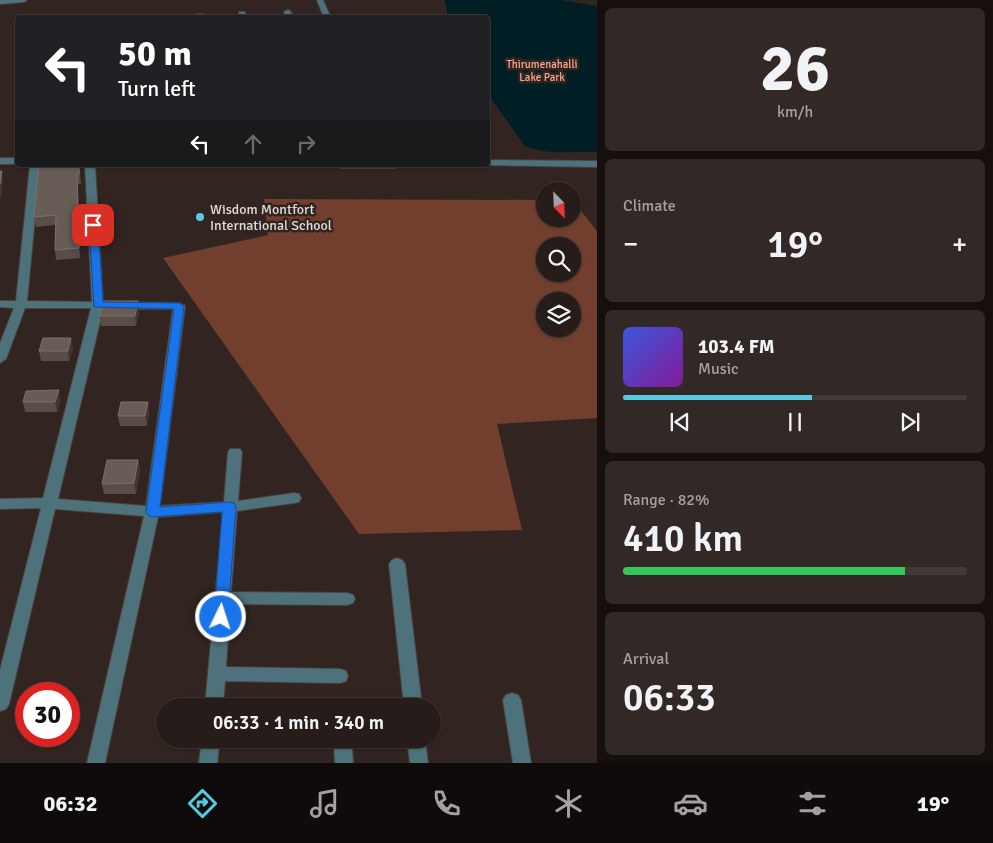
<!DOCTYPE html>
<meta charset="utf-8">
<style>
body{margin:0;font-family:Signika,sans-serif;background:#322926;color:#f1f3f6;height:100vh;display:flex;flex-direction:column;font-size:19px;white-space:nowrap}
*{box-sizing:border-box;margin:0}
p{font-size:16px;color:#a4a1a2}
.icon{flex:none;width:28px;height:28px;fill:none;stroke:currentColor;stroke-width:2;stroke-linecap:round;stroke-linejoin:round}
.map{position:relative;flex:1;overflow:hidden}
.sheet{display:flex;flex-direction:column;gap:8px;padding:8px;background:#150f0e;width:396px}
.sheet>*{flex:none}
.guide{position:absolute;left:15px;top:15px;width:475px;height:152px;border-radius:5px;box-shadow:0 1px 4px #0004,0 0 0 1px #423a38;background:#202124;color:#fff;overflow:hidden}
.needle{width:32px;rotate:157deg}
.controls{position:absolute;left:536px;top:182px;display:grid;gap:10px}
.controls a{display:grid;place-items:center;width:45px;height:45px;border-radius:50%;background:#261c19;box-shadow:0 1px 4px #0004,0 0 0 1px #423a38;font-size:25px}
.speed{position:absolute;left:15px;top:682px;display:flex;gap:10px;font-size:25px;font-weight:700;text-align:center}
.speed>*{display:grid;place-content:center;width:65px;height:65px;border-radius:50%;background:#261c19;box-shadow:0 1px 4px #0004,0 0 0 1px #423a38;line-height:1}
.speed .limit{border:8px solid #d22;background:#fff;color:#111}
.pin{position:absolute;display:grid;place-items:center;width:42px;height:42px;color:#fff;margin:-21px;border-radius:10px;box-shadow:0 2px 8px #0006}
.me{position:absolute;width:55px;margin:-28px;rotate:4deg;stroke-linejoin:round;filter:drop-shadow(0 0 4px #0008)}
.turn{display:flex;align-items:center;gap:18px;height:105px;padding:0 20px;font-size:22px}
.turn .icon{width:65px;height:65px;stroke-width:2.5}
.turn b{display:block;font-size:35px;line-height:42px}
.lanes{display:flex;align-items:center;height:48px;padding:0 20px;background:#0003;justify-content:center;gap:25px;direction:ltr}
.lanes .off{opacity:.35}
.big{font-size:38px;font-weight:600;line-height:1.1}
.sheet .tile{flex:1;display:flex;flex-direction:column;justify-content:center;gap:8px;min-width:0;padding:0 18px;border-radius:8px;background:#322926}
.sheet .dial{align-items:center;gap:0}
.dial b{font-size:65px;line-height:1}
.song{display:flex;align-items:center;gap:15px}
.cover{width:60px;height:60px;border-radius:8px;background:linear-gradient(135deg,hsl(230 70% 55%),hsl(290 70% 35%))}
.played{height:5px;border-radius:2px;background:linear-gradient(90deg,#57c9e2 55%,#423a38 55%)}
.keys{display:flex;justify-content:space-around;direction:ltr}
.heat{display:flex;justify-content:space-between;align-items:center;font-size:28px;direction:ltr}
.charge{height:8px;border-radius:4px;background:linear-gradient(90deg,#34c759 82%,#423a38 0)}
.trip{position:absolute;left:156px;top:698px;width:285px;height:50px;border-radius:25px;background:#261c19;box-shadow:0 1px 4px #0004,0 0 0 1px #423a38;font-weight:600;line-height:50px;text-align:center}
.tabs{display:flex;height:80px;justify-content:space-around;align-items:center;background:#0f0b0a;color:#a4a1a2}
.tabs .icon{width:35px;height:35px}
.tabs .active{color:#57c9e2}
.tabs b{font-size:22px;color:#f1f3f6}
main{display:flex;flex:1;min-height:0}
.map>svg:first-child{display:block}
.green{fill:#723f2e;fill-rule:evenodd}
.water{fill:#001e24}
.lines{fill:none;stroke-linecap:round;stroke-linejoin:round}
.minor-casing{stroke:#4e423e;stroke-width:2}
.minor{fill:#4e727b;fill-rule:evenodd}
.wall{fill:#594d48}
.shaded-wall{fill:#433632}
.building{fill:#685c57;stroke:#7b706b}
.route{fill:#1a73e8;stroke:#114b97}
.poi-dot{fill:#57c9e2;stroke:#322521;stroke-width:2}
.labels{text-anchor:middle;stroke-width:5;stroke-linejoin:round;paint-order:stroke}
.far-park-label{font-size:11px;fill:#faab90;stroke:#322521}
.poi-label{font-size:14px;fill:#e2dad7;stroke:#322521;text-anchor:start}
</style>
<main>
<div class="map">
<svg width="597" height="763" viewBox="0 0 597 763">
<rect width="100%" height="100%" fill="#322521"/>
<!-- green -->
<path class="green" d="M 264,199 L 545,200 L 545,219 L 572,219 L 573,201 L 597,231 L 597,418 L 497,424 L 522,530 L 359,534 L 163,258 L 268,235 ZM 545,246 L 572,246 L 572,274 L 545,274 ZM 545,301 L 572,301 L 572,329 L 545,329 Z"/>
<!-- water -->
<path class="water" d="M 445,0 L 562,0 L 597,6 L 597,152 C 574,151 544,156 524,145 L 488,94 L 488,18 L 448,17 Z"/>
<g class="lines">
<defs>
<path id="minor" d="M 0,0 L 27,0 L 24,2 L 0,4 Z
M 317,0 L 323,0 L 331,18 L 324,18 Z
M 288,10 L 290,11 L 294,18 L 287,18 L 284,12 Z
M 239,12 L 245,12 L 247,18 L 240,18 Z
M 197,14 L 203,14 L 204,18 L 196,18 Z
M 0,158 L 18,158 L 18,164 L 0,164 Z
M 488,160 L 597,161 L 597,167 L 485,165 L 488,165 Z
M 30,165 L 40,165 L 27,301 L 92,302 L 85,165 L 95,165 L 103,302 L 179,303 L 185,306 L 160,506 L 224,502 L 228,452 L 230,449 L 240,449 L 242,452 L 238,501 L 294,493 L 299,494 L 301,498 L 299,502 L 294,503 L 237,511 L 231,592 L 347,593 L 353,595 L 355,599 L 353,603 L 347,605 L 230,604 L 226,667 L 340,669 L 346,671 L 348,676 L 346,681 L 340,683 L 225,681 L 223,706 L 205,706 L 223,512 L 158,517 L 105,763 L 87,763 L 144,516 L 55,509 L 9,704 L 6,709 L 0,711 L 0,670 L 41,508 L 0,509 L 0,499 L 43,498 L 91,308 L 25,308 L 6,359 L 0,363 L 0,343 L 14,308 L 0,307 L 0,301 L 16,301 ZM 103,309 L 173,309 L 146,506 L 58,499 Z
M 336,165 L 400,165 L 395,168 L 341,168 Z
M 397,558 L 402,560 L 405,564 L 422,706 L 404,706 L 389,564 L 392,560 Z
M 512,693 L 518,695 L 521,700 L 531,763 L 513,763 L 503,700 L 506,695 Z
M 202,739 L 220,739 L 217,763 L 199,763 Z
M 345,739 L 349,740 L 352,746 L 353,763 L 335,763 L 334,746 L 337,740 Z
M 407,739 L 425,739 L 428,763 L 410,763 Z"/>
</defs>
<!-- minor casing -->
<use href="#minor" class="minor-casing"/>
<!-- minor -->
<use href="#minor" class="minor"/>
</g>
<!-- wall -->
<path class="wall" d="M 79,165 L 81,184 L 78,184 L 80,258 L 56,260 L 55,250 L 55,225 L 36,227 L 34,217 Z
M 138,301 L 139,311 L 136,326 L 101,326 L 100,316 Z
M 73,348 L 69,361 L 41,361 L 39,351 Z
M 60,401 L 57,412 L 25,412 L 23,402 Z
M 148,402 L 149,412 L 147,426 L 120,426 L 118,416 Z
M 138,460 L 140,470 L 136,494 L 104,494 L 102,484 Z"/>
<!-- shaded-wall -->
<path class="shaded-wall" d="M 2,171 L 3,180 L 1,200 L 0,195 L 0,184 Z
M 77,174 L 78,184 L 80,258 L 79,248 Z
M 138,301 L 139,311 L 136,326 L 135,316 Z
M 71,338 L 73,348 L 69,361 L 68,351 Z
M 59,390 L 60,401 L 57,412 L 55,402 Z
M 148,402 L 149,412 L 147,426 L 145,416 Z
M 138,460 L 140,470 L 136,494 L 134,483 Z"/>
<!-- building -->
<path class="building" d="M 39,165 L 79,165 L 79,174 L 77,174 L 79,248 L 55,250 L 56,215 L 34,217 Z
M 0,171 L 2,171 L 0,184 Z
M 103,301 L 138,301 L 135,316 L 100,316 Z
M 43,338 L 71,338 L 68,351 L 39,351 Z
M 59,390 L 55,402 L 23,402 L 26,391 Z
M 121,402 L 148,402 L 145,416 L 118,416 Z
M 107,460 L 138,460 L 134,483 L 102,484 Z"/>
<!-- route -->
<path class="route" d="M 93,222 L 98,225 L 103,302 L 179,303 L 184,306 L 160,507 L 229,502 L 234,503 L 236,507 L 228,617 L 226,621 L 221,623 L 216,621 L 214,617 L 222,512 L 152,517 L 148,515 L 146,512 L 174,309 L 94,307 L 89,225 Z"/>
<!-- markers -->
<circle class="poi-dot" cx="200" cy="217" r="5"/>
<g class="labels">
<!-- far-park labels -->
<g class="far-park-label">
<text x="542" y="68">Thirumenahalli<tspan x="542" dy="13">Lake Park</tspan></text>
</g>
<!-- poi labels -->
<g class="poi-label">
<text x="210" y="214">Wisdom Montfort<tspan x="210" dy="16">International School</tspan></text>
</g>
</g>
</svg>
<div class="controls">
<a><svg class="needle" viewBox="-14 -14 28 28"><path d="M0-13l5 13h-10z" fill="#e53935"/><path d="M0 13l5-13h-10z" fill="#a4a1a2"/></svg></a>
<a><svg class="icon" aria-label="search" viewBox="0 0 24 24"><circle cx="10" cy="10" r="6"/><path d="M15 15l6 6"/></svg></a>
<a><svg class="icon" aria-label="layers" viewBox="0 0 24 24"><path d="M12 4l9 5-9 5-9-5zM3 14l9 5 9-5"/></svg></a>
</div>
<div class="speed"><div class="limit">30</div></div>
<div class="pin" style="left:93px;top:225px;background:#d93025"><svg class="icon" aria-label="arrive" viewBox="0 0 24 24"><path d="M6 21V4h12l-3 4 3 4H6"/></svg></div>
<svg class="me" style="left:221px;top:617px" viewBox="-20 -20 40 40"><circle r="17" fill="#1a73e8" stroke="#fff" stroke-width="3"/><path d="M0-11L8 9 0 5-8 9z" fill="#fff"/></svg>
<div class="trip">06:33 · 1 min · 340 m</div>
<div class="guide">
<div class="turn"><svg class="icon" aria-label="left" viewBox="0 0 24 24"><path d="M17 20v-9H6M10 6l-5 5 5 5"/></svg><div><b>50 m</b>Turn left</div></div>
<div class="lanes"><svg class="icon" aria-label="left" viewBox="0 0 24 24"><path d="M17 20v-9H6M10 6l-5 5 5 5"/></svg><svg class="icon off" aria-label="ahead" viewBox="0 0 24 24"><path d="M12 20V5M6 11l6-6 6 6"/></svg><svg class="icon off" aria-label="right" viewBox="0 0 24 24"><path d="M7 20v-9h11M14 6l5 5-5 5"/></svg></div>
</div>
</div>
<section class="sheet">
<div class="tile dial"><b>26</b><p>km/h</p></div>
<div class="tile"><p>Climate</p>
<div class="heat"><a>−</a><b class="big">19°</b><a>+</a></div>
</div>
<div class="tile">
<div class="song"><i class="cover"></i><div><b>103.4 FM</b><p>Music</p></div></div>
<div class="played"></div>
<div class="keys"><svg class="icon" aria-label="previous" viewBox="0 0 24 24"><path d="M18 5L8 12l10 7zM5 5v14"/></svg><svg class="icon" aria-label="pause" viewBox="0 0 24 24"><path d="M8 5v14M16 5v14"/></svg><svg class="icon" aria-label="next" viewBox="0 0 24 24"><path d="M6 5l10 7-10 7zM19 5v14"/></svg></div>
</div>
<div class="tile"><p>Range · 82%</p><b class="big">410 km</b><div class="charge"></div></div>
<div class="tile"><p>Arrival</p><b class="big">06:33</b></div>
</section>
</main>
<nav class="tabs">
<b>06:32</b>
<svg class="icon active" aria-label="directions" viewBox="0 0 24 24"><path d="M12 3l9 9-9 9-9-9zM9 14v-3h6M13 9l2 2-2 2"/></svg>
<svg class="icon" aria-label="music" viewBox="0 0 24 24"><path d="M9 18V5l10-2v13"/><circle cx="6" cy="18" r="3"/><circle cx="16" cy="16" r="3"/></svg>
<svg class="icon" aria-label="phone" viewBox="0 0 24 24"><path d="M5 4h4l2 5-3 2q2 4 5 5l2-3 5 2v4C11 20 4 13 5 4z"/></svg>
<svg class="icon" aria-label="climate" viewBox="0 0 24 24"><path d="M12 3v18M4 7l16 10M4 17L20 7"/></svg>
<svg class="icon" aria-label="car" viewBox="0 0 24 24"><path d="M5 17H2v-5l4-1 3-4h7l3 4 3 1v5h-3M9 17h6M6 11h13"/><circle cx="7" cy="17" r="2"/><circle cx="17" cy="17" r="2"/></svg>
<svg class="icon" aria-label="filters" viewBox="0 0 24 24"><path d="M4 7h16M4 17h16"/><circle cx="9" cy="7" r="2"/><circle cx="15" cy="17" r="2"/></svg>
<b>19°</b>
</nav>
